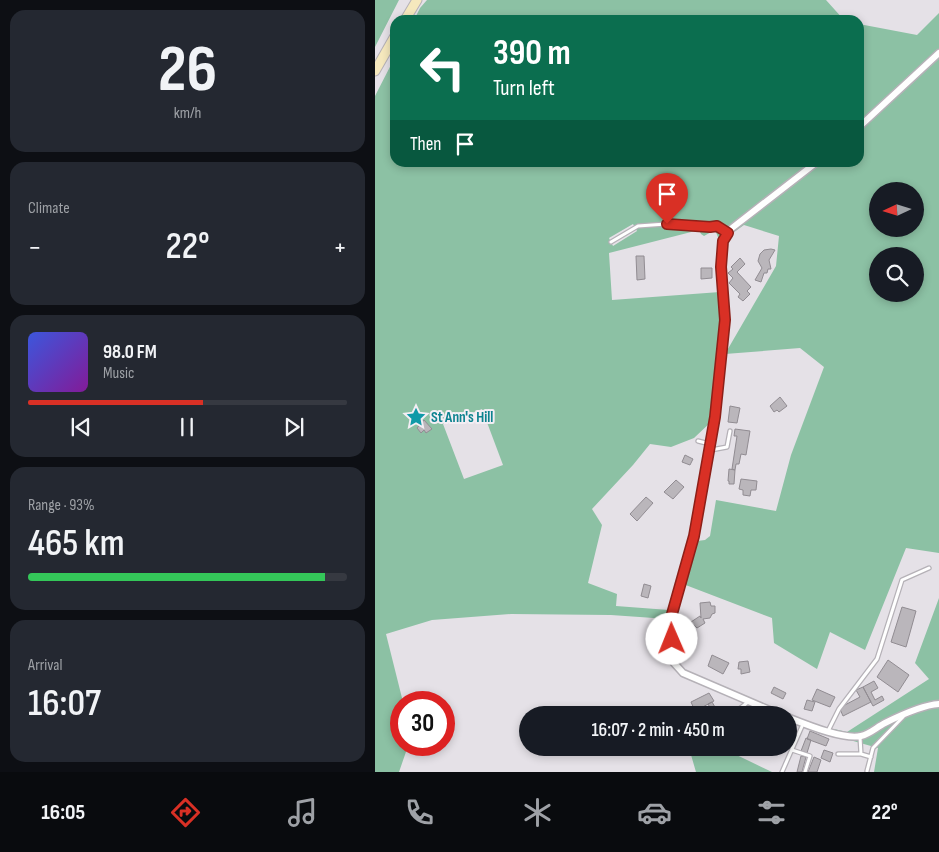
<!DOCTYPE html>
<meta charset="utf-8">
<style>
body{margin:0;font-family:"Sofia Sans Condensed",sans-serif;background:#242831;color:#f1f3f6;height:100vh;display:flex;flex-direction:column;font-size:19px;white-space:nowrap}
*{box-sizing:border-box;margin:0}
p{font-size:16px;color:#9ea1a6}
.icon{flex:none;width:28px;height:28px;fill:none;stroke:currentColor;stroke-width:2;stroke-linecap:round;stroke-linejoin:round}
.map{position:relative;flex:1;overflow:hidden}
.side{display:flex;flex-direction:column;gap:10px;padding:10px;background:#0d0f14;width:375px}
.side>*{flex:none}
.hud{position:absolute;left:15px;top:15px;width:474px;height:152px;border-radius:15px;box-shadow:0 2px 8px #0003;background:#0b6e4f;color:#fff;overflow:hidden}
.needle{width:32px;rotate:266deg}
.tools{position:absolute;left:494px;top:182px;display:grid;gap:10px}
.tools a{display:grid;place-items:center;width:55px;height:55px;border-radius:50%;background:#171b24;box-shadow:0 2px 8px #0003;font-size:25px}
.speed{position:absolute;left:15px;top:691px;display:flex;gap:10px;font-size:25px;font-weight:700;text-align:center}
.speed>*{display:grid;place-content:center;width:65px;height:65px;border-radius:50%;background:#171b24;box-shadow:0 2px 8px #0003;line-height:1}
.speed .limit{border:8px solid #d22;background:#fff;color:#111}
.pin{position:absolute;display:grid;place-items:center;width:42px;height:42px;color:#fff;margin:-51px -21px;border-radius:50% 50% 50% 0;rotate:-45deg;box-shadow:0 0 5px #0007}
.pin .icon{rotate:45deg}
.me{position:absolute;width:55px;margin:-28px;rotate:359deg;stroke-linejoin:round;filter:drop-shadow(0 0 4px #0008)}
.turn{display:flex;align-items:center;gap:18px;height:105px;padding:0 20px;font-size:22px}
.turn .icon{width:65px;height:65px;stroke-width:2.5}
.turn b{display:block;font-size:35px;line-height:42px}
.then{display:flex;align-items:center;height:48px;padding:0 20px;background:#0003;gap:10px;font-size:19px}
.big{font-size:38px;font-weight:600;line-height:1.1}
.side .widget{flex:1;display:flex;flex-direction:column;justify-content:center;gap:8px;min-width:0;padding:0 18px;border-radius:15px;background:#242831}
.side .dial{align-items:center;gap:0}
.dial b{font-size:65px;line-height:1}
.song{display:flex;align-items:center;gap:15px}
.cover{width:60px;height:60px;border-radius:8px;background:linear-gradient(135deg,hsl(230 70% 55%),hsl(290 70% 35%))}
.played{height:5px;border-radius:2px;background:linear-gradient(90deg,#d93025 55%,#363941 55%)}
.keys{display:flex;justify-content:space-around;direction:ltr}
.heat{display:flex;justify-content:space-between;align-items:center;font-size:28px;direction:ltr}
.charge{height:8px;border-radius:4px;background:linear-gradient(90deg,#34c759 93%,#363941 0)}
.trip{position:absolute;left:144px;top:706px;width:278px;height:50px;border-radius:25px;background:#171b24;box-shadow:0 2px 8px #0003;font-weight:600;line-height:50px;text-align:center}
.dock{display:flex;height:80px;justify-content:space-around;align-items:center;background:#090b0e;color:#9ea1a6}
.dock .icon{width:35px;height:35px}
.dock .active{color:#d93025}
.dock b{font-size:22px;color:#f1f3f6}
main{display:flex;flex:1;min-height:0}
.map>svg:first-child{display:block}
.green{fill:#8cc1a4;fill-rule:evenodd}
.building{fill:#bab6bb;stroke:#918c92}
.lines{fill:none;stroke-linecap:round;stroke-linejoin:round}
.lane-casing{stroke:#b5b1b7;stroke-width:5.5}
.street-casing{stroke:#b5b1b7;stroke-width:9}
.secondary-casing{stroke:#b5b1b7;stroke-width:11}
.lane{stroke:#fff;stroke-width:3}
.street{stroke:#fff;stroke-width:6}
.secondary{stroke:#f5e8bd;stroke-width:9}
.route-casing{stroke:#8d1f18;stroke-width:12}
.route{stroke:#d93025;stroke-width:9}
.labels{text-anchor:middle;stroke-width:4;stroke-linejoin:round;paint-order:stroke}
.culture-label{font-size:15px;font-weight:bold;fill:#0d838f;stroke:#f3eef4;text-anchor:start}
</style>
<main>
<section class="side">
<div class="widget dial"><b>26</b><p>km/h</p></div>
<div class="widget"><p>Climate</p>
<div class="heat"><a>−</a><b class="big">22°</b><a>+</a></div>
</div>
<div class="widget">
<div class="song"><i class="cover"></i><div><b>98.0 FM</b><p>Music</p></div></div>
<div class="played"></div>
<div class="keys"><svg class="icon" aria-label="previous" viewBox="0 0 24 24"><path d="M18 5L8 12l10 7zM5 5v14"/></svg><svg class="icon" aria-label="pause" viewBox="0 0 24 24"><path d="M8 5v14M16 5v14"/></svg><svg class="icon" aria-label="next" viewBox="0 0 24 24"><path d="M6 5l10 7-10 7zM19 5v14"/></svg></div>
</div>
<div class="widget"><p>Range · 93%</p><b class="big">465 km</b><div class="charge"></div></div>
<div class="widget"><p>Arrival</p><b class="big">16:07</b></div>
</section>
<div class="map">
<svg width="564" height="772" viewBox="0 0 564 772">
<rect width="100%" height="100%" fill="#e5e1e7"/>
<!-- green -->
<path class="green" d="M 0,0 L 24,0 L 0,47 Z
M 52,0 L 451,0 L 469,20 L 39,20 L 45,8 Z
M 564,13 L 564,553 L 531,548 L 490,650 L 455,632 L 442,669 L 399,643 L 397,618 L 308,584 L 322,541 L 330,540 L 335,536 L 341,500 L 401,511 L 416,455 L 449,367 L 425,348 L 350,354 L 401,266 L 404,236 L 369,225 L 345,242 L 340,230 L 329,236 L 326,234 L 324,230 L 234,253 L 237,300 L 345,292 L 346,319 L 337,421 L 319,438 L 296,447 L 275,444 L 258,465 L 217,509 L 227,525 L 213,583 L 242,594 L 241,606 L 294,610 L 293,619 L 236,615 L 136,614 L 57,620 L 11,634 L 28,702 L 26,702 L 26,745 L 33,746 L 24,772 L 0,772 L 0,96 L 20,57 L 20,162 L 484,162 L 484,24 L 542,35 ZM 502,191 L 540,191 L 540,229 L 502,229 ZM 258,224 L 262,231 L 238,246 L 234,238 ZM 502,256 L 540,256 L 540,294 L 502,294 ZM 107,409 L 128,465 L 89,479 L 68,424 Z
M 564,598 L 564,772 L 499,772 L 503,748 L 457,735 L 459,729 L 472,732 L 554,679 L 540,663 Z
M 314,748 L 347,748 L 397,772 L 321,772 Z"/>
<!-- building -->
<path class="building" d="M 396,249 L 400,250 L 394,260 L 396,269 L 393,269 L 392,273 L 389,273 L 386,282 L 380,280 L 387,268 L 383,261 L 385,254 L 389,250 Z
M 261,256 L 269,256 L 270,279 L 262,280 Z
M 365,258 L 370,264 L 362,272 L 376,287 L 372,291 L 375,294 L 368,301 L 363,297 L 365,294 L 354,283 L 358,278 L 353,273 L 358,269 L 356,267 Z
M 326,268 L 337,268 L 337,278 L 326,279 Z
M 405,397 L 412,406 L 404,412 L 402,410 L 399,412 L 395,406 Z
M 355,406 L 365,408 L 362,423 L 353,422 Z
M 49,420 L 57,429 L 51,433 L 49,430 L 46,433 L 42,428 Z
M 360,429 L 375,431 L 371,455 L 366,454 L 364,464 L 361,464 L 360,470 L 357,469 L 362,436 L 359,436 Z
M 310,455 L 318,459 L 315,465 L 307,462 Z
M 354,469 L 360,470 L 359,484 L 354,484 L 354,481 L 353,481 Z
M 366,479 L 382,481 L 381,490 L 376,490 L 375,496 L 368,495 L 368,490 L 364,489 Z
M 301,480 L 309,487 L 298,499 L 289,492 Z
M 271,497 L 278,503 L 262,521 L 255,514 Z
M 269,584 L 276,586 L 273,598 L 266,596 Z
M 335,602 L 336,606 L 340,606 L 340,613 L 337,614 L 335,618 L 328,619 L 330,623 L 322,628 L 316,622 L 325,616 L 326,618 L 325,603 Z
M 527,607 L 541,611 L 531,647 L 516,642 Z
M 337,655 L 354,663 L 348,674 L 333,666 Z
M 513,660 L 534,675 L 523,692 L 502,677 Z
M 373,661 L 375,672 L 366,674 L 366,669 L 363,669 L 364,662 Z
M 499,681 L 503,688 L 496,692 L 500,700 L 507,696 L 509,700 L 498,706 L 488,687 Z
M 399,687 L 411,693 L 408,699 L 396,693 Z
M 488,687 L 496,702 L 468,716 L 465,709 L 468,706 L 485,697 L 481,690 Z
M 442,689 L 460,697 L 455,707 L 437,700 Z
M 334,693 L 339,701 L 320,711 L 316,702 Z
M 432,700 L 440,702 L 437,711 L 429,709 Z
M 337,702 L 344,714 L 342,715 L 339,715 L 333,704 Z
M 435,731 L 454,739 L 451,746 L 432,739 Z
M 431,738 L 436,740 L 432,753 L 426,751 Z
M 449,750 L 458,753 L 455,762 L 446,758 Z
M 426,756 L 431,757 L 427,772 L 422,772 Z
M 439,757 L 446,760 L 442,772 L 433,772 Z"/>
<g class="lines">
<defs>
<path id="lane" d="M 236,242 L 263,226 L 291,224 L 335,227 L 342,226 L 353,233
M 323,441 L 335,444
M 336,450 L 352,447 L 355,431
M 357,715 L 373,702
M 453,731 L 464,709 L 502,659 L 527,580 L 554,568
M 485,737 L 486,754
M 417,750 L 435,756 L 430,772
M 463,754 L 486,754 L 496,757
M 492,771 L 498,748 L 528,717
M 407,772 L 428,724"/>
<path id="street" d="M 484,127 L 564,53
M 406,715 L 308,673 L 299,663 L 297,614 L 319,536 L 335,450 L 350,320 L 345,267 L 347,248 L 350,237 L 357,228 L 442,162
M 412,717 C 430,724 468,740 486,736 C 495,734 502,727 510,723 C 524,716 548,705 564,704"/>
<path id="secondary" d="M 30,20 L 42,0
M 0,71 L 20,36"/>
</defs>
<!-- lane casing -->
<use href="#lane" class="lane-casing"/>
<!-- street casing -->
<use href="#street" class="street-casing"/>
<!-- secondary casing -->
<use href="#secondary" class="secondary-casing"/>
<!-- lane -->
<use href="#lane" class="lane"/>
<!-- street -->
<use href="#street" class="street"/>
<!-- secondary -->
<use href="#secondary" class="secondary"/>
</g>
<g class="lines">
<defs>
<path id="route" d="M 292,224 L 335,227 L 342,226 L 353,233 L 348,241 L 346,267 L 350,320 L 340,417 L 319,536 L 297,614 L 297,639"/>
</defs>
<!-- route casing -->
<use href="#route" class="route-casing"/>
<!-- route -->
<use href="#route" class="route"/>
</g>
<!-- icons -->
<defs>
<symbol id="sight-bare" viewBox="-9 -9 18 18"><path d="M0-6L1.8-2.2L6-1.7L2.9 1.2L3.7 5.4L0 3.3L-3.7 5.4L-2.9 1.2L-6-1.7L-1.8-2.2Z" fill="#0f9aa8" stroke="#f3eef4" stroke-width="2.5" paint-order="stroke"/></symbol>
</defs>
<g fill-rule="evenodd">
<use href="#sight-bare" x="27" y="403" width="28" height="28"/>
</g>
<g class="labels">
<!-- culture labels -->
<g class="culture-label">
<text x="56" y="422">St Ann's Hill</text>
</g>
</g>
</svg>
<div class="tools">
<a><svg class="needle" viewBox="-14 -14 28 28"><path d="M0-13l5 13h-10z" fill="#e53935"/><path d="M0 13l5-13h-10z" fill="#9ea1a6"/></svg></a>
<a><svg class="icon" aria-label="search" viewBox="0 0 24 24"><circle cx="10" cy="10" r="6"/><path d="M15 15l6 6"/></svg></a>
</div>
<div class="speed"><div class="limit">30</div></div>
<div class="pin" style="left:292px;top:224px;background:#d93025"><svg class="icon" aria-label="arrive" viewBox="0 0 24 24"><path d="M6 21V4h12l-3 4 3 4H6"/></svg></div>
<svg class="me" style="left:297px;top:639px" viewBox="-20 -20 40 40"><circle r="19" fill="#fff"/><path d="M0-13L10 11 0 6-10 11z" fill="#d93025"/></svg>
<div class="trip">16:07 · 2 min · 450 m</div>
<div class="hud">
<div class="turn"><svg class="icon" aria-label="left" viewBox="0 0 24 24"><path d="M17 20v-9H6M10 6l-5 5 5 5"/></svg><div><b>390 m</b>Turn left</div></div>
<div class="then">Then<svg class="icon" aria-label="arrive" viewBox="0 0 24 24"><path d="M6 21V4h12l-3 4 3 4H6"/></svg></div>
</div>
</div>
</main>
<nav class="dock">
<b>16:05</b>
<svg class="icon active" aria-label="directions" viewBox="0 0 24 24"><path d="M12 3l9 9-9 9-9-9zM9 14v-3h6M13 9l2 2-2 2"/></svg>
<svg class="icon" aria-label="music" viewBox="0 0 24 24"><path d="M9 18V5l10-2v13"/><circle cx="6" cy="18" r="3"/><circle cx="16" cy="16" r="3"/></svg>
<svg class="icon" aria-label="phone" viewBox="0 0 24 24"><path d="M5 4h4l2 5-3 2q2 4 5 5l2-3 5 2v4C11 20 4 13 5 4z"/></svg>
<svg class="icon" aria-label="climate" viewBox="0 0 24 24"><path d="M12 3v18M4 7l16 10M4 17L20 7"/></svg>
<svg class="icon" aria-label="car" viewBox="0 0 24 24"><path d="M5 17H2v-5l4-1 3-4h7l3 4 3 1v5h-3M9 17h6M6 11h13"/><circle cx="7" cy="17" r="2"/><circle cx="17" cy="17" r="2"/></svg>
<svg class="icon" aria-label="filters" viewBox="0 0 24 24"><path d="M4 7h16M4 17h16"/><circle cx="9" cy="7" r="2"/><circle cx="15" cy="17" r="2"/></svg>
<b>22°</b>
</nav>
